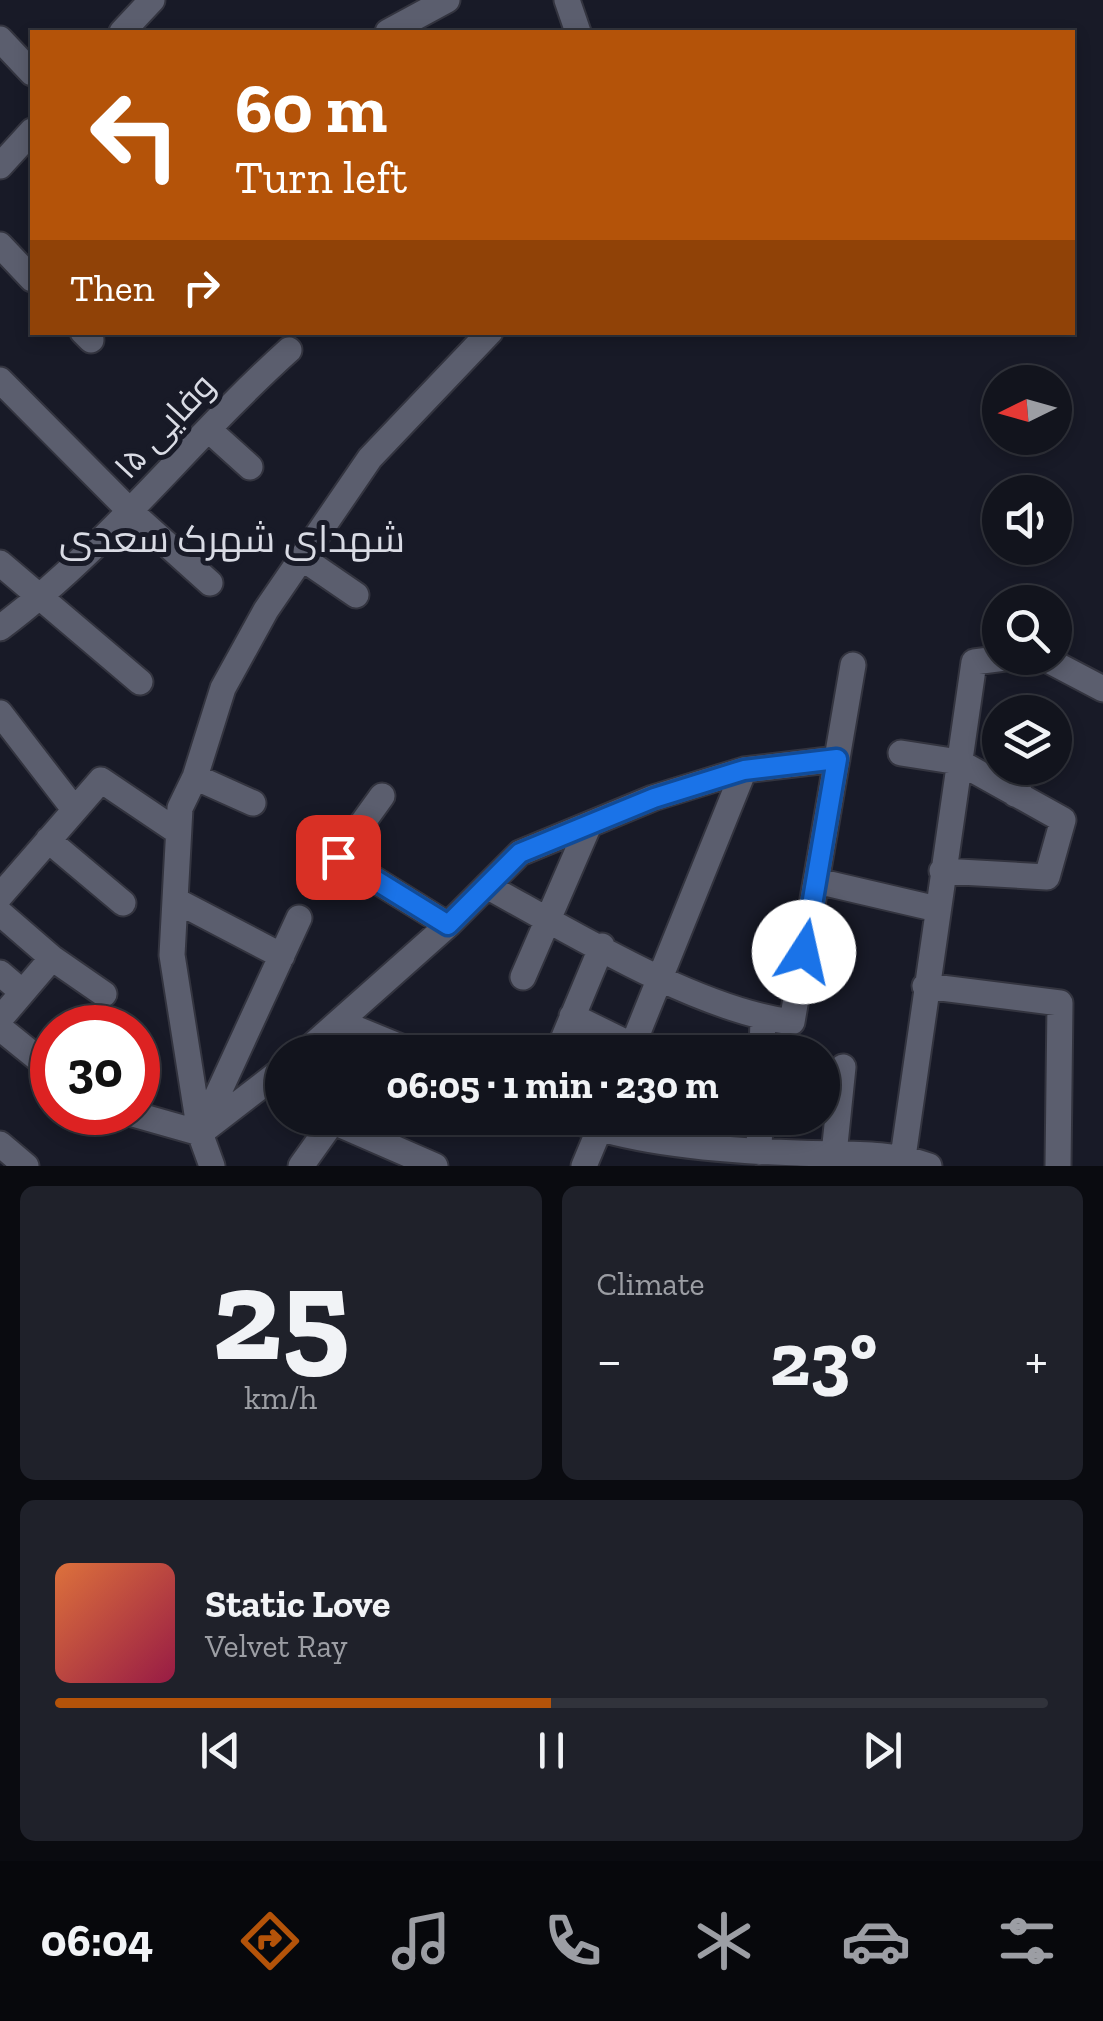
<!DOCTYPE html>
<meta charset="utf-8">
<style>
body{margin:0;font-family:"Zilla Slab",Cairo,serif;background:#1f212a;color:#f1f3f6;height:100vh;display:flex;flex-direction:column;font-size:38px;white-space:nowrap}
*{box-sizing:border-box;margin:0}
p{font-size:32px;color:#9c9ea4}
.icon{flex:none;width:55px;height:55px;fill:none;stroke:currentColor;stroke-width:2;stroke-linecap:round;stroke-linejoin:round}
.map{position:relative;height:1166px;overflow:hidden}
.panel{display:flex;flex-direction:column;gap:20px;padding:20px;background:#0a0b10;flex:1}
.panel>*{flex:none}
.hud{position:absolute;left:30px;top:30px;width:1045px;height:305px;border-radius:0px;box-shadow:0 5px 15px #0003,0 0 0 2px #31333b;background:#b45309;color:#fff;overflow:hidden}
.needle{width:65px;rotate:265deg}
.fabs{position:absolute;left:982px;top:365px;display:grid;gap:20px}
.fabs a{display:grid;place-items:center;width:90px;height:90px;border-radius:50%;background:#12141d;box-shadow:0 5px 15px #0003,0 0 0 2px #31333b;font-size:50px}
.speed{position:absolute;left:30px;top:1005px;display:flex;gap:20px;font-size:50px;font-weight:700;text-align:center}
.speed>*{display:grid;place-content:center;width:130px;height:130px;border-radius:50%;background:#12141d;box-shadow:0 5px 15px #0003,0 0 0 2px #31333b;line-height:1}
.speed .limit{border:15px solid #d22;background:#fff;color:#111}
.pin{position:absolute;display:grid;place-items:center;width:85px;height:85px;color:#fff;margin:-42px;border-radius:20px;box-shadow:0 5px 15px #0006}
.me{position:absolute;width:110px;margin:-55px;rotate:10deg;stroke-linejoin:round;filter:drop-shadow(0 0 8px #0008)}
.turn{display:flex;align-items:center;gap:35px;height:210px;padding:0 40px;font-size:45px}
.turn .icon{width:130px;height:130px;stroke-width:2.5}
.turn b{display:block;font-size:70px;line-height:85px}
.then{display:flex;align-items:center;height:95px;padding:0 40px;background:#0003;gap:20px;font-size:38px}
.big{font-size:75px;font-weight:700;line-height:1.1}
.panel .card{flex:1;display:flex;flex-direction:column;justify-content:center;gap:15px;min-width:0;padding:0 35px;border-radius:15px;background:#1f212a}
.panel .dial{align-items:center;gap:0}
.dial b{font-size:130px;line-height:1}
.song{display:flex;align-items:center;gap:30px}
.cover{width:120px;height:120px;border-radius:15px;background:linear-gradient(135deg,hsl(20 70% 55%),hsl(340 70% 35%))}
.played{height:10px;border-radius:5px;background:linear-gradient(90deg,#b45309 50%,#31333b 50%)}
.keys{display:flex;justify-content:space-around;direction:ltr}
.heat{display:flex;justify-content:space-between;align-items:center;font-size:55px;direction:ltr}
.panel .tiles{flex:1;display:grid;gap:20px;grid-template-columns:1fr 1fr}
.card:last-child{grid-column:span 2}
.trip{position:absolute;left:265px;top:1035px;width:575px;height:100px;border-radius:50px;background:#12141d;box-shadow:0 5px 15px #0003,0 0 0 2px #31333b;font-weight:700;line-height:100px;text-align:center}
.tab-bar{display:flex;height:160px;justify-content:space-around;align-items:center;background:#07080c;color:#9c9ea4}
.tab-bar .icon{width:70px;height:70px}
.tab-bar .current{color:#b45309}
.tab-bar b{font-size:45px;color:#f1f3f6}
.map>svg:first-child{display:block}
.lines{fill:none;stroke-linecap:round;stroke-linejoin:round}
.minor-casing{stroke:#33343f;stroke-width:29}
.minor{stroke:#5b5e6e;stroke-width:25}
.route-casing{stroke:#114b97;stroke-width:25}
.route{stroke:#1a73e8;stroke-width:18}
.labels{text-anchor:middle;stroke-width:10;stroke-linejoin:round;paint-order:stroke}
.street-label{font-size:35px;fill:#d9dbe4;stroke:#181a27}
.neighbourhood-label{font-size:38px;fill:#d9dbe4;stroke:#181a27}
</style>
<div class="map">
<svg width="1103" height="1166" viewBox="0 0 1103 1166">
<rect width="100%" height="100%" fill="#181a27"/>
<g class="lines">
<defs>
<path id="minor" d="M 567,0 L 578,32
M 122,32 L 152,0
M 388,32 L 447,0
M 0,39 L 32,73
M 0,166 L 32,131
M 0,245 L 32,279
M 83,332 L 91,340
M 0,380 L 131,512 L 210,583
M 209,430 L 250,467
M 302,558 L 356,595
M 0,563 L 140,682
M 0,628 C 109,547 189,440 289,350
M 1044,658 L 1103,689
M 0,713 L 74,809
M 901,753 L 959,762 L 1063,820 L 1047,877 L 942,871
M 195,777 L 253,803
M 1015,794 L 1025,768
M 382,796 L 338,857 L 448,925
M 48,840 L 123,903
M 817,881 L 937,909
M 487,886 C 572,933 697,1010 792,1022 L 853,665
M 0,896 L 101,780 L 178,832
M 175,900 L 282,956
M 0,913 L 52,958 L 104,994
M 0,973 L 21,991
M 523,977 L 589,825
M 925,986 L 1060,1003 L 1058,1166
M 572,1016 L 633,1046
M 0,1019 L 52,958
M 342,1023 L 413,1052
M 0,1028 L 52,1070
M 562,1042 L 602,946
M 305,1052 L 448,925 L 520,853 L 653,798 L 744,770 L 837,759
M 630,1052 L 744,770
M 762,1052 L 763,1018
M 126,1112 L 200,1133
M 325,1118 L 435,1166
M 569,1118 C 633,1144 728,1151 798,1153 C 842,1155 888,1151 929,1166
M 204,1130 L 282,1070
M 200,1133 L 299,918
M 0,1144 L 26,1166
M 759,1152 L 760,1118
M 834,1154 L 843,1067
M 903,1157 L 974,662 L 1005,658
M 212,1166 L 200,1133 L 172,955 L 180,808 L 195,777 L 223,688 L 266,610 L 370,458 L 490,332
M 301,1166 L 333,1121
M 584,1166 L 604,1118"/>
</defs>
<!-- minor casing -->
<use href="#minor" class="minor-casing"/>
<!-- minor -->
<use href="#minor" class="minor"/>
</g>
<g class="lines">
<defs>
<path id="route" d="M 338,857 L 448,925 L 520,853 L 654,798 L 744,770 L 837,759 L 804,952"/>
</defs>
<!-- route casing -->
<use href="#route" class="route-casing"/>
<!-- route -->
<use href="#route" class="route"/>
</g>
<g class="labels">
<!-- street labels -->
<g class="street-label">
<text transform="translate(164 426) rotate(-47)" y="12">وفایی ۱۵</text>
</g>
<!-- neighbourhood labels -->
<g class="neighbourhood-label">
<text x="232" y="552">شهدای شهرک سعدی</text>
</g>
</g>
</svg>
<div class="fabs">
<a><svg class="needle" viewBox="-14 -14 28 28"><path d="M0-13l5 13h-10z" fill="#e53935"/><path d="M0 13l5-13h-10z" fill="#9c9ea4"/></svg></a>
<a><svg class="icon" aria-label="sound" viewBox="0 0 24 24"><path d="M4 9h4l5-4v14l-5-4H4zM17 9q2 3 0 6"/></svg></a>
<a><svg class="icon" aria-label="search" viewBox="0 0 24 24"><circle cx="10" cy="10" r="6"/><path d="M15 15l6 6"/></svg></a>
<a><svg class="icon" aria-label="layers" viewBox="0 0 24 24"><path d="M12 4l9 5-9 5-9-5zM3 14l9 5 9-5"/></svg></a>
</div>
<div class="speed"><div class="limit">30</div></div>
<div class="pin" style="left:338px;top:857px;background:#d93025"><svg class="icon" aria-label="arrive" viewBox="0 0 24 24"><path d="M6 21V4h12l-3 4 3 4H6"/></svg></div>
<svg class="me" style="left:804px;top:952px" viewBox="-20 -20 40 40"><circle r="19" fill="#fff"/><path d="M0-13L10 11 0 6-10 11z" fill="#1a73e8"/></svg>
<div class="trip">06:05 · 1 min · 230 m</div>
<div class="hud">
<div class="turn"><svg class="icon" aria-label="left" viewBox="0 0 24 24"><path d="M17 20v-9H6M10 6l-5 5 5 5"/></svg><div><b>60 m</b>Turn left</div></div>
<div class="then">Then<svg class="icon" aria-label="right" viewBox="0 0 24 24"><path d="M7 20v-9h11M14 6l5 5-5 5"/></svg></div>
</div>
</div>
<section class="panel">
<div class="tiles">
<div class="card dial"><b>25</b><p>km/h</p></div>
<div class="card"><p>Climate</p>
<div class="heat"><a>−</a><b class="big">23°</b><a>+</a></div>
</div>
<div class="card">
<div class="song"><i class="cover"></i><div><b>Static Love</b><p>Velvet Ray</p></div></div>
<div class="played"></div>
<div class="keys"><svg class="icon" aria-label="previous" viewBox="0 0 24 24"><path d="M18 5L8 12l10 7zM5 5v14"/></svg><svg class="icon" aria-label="pause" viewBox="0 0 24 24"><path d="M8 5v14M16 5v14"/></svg><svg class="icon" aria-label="next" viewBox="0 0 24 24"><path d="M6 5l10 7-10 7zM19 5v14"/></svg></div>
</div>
</div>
</section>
<nav class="tab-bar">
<b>06:04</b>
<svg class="icon current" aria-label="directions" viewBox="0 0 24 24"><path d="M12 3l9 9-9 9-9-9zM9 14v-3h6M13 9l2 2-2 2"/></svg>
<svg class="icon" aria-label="music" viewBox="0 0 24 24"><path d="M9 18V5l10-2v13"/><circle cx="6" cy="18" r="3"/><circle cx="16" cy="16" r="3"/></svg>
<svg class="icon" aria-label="phone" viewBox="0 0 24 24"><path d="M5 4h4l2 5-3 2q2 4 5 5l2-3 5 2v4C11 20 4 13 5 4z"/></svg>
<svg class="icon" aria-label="climate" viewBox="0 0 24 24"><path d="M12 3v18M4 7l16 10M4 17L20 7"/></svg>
<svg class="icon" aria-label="car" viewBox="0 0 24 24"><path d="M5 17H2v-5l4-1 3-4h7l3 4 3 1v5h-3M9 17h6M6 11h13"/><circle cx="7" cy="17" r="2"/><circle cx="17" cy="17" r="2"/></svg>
<svg class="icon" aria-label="filters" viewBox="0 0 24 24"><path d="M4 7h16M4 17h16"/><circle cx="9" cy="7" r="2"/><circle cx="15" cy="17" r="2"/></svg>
</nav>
